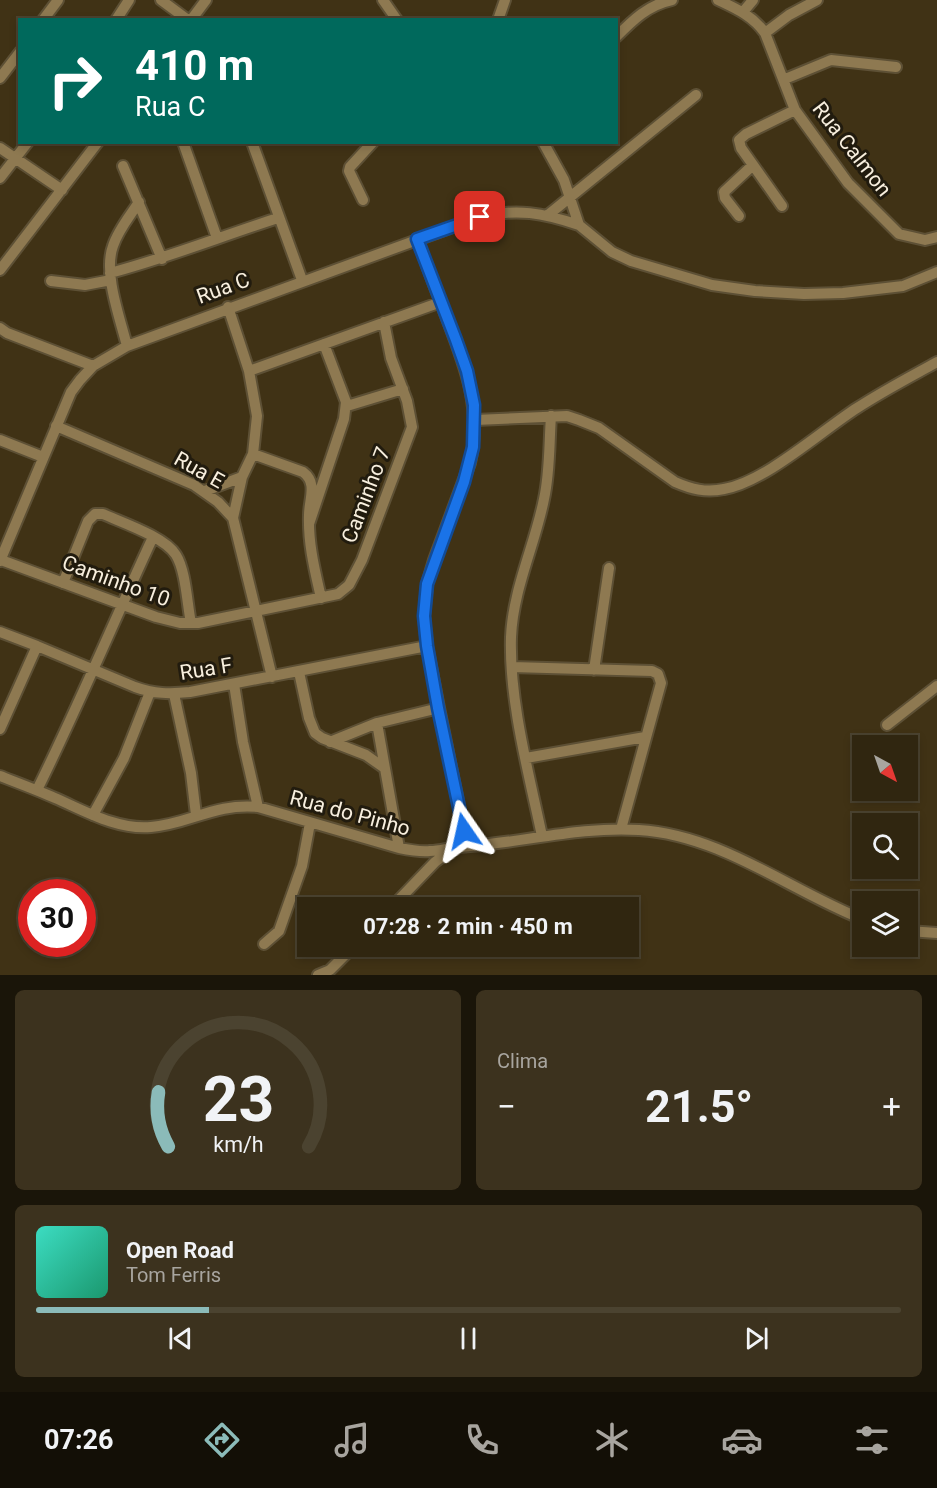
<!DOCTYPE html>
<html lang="pt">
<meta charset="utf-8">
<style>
body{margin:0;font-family:Roboto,sans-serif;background:#3c321e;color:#f1f3f6;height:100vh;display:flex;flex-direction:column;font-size:22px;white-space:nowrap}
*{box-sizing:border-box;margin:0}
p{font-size:20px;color:#a8a59f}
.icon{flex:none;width:33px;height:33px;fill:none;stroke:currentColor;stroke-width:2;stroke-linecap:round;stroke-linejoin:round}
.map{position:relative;height:975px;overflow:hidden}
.drawer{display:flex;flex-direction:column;gap:15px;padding:15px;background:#1a1509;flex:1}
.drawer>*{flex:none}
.banner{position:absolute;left:18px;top:18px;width:600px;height:126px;border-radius:0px;box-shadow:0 3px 9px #0003,0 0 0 2px #4b4330;background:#00695c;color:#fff;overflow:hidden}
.needle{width:39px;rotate:140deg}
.fabs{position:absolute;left:852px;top:735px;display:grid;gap:12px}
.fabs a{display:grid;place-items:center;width:66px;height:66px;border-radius:0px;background:#302610;box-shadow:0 3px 9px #0003,0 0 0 2px #4b4330;font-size:30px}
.speed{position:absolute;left:18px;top:879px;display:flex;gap:12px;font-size:30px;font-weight:700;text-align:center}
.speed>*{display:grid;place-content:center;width:78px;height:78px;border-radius:50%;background:#302610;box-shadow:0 3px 9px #0003,0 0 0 2px #4b4330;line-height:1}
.speed .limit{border:9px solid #d22;background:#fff;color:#111}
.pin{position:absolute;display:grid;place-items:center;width:51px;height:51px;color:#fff;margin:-26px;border-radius:12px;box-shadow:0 3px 9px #0006}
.me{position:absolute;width:66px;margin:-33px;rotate:349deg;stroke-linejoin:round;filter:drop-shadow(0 0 4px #0008)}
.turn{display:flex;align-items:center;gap:21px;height:126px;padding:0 18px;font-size:27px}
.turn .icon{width:78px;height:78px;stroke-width:2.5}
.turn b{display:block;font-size:42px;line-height:51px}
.big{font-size:45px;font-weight:700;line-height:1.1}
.drawer .widget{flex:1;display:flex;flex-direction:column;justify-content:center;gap:9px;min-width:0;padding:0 21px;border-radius:9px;background:#3c321e}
.drawer .dial{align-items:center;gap:0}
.dial svg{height:156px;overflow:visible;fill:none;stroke:#4b4330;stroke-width:7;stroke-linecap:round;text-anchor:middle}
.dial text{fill:#f1f3f6;stroke:none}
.song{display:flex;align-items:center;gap:18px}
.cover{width:72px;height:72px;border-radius:9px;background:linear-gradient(135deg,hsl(170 70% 55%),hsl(160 70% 35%))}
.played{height:6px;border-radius:3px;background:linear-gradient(90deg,#8bbbb9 20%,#4b4330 20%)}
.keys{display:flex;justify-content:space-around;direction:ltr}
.heat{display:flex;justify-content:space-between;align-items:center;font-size:33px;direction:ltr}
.drawer .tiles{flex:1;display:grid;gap:15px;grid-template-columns:1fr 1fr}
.widget:last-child{grid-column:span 2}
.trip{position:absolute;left:297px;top:897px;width:342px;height:60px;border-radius:0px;background:#302610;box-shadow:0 3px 9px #0003,0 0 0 2px #4b4330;font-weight:700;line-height:60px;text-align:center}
.dock{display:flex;height:96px;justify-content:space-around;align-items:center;background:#130f06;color:#a8a59f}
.dock .icon{width:42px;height:42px}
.dock .active{color:#8bbbb9}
.dock b{font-size:27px;color:#f1f3f6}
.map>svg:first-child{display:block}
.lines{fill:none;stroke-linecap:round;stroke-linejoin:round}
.minor-casing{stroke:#5d5035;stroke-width:14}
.minor{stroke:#8e7951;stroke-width:10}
.route-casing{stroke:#114b97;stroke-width:15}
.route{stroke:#1a73e8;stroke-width:10}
.labels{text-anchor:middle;stroke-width:6;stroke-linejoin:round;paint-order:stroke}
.street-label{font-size:21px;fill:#f8efde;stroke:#211b0e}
</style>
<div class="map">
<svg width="937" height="975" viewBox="0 0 937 975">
<rect width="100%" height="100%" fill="#403215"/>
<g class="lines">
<defs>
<path id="minor" d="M 161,0 L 188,20
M 383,0 L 397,20
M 718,0 C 737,9 753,16 765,33 L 795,110 L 848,183 L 899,234 L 925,240 L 937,237
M 743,12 L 753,0
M 43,20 L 58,0
M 116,20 L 129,0
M 191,20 L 206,0
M 498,20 L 505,0
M 765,33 L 789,15 L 817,0
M 616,37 C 633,20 648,5 672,0
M 0,78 L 20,52
M 785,79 L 831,60 L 896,67
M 183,142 L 217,238
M 252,142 L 302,280
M 543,142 L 564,180 L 579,225 L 612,252 L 631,261 L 712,285 L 755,291 L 804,294 L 843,293 L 903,286 L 937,272
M 0,148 L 62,190
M 123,166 L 162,259
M 0,178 L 28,142
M 363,200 L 349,171 L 350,167 L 373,142
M 782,206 L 741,148 L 739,140 L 746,134 L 795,110
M 548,215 L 696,95
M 739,216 L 725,198 L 724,192 L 753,165
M 0,270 L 98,142
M 110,273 C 167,258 222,236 278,218
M 51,281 L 85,285 L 111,280
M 228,307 L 249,371 L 257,416 L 253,454 L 242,477 L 233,518
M 0,328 L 7,333 L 93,366
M 127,346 C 120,318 103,273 113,246 C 118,230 130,216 139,202
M 249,371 L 441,302
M 347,406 L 403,389
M 475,420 L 567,416 L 579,420 L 599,428 L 675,482 C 691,489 706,493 724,489 C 765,482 821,431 857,408 C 883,391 910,377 937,362
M 56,426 L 194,485 L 218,502 L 233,518 L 272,677
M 0,440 L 43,457
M 253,454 L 303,472 C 318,483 309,499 309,515 C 308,544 315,571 321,598
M 205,491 L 242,477
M 309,524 L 344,419 L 346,402 L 324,344
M 1,560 L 156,617 L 180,623 L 198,623 L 338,594 L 349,585 L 362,560 L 412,427 L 407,401 L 391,358 L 384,322
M 0,561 L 71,392 L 80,380 L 93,366 L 127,346 L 480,217 C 517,208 543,213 579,225
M 63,583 L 88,521 L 95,514 L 103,514 C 123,523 165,537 176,555 C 186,571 187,604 191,623
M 0,632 L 37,646 L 135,687 C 154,694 170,694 190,692 L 427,646
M 512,667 L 652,671 L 658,674 L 661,683 L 621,829
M 594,670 L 609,568
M 299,672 L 309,718 L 315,733 L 322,738 L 366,755 L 383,767
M 234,684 L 243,742 L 258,807
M 174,694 L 191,773 L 196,815
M 377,723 L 399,848
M 887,725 L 937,686
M 0,729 L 37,646
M 330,742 L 377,723 L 439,708
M 526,758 L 645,737
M 0,776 C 18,783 37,790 55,798 C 85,811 117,830 151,827 C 190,824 214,803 258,807 L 399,848 C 409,850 420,852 430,851 C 439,851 448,848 457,847 C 518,844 578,826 639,830 C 721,835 789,890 862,919
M 37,790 C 78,707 114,621 153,537
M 93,815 L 124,758 L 150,692
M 542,836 C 529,774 509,701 511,637 C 513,589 535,545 544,499 C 550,472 549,444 551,416
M 391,908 L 435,862 L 455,847 L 462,838 L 464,831 L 439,708 L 427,646 L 424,616 L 427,584 L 434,560 L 470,463 C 483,405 463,361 443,308 C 434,285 426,262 417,239
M 908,931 L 937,933
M 264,944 L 279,931 L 302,866 L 310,823
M 318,975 L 330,970 L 354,946"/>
</defs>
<!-- minor casing -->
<use href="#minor" class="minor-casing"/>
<!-- minor -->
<use href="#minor" class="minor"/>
</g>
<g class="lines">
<defs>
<path id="route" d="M 464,831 L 438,708 L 427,646 L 424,616 L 427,584 L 464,482 L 473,447 L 474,405 L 467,371 L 456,340 L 417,239 L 480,217"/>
</defs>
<!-- route casing -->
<use href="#route" class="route-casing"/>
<!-- route -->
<use href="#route" class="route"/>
</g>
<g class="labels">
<!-- street labels -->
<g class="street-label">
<text transform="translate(852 149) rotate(52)" y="7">Rua Calmon</text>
<text transform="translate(223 288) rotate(-20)" y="7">Rua C</text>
<text transform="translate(199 470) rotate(29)" y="7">Rua E</text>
<text transform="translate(366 495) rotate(-69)" y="7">Caminho 7</text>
<text transform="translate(116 581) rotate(20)" y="7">Caminho 10</text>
<text transform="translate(206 669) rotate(-9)" y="7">Rua F</text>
<text transform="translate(350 813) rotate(15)" y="7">Rua do Pinho</text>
</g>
</g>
</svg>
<div class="fabs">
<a><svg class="needle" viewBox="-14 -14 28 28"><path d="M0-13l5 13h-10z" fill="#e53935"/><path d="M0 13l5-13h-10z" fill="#a8a59f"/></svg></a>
<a><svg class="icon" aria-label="search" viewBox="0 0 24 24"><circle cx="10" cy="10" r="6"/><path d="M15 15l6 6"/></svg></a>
<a><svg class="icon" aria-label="layers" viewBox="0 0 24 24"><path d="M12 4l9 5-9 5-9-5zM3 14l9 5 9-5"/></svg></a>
</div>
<div class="speed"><div class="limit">30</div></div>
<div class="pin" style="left:480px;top:217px;background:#d93025"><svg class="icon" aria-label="arrive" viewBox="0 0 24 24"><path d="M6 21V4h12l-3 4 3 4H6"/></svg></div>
<svg class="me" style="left:464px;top:831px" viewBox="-20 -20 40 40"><path d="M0-17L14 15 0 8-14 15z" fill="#1a73e8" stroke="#fff" stroke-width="4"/></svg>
<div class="trip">07:28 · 2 min · 450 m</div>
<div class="banner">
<div class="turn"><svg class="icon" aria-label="right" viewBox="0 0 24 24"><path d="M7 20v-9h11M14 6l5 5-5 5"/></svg><div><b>410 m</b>Rua C</div></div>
</div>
</div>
<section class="drawer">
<div class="tiles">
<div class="widget dial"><svg viewBox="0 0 100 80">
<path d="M14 69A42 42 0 1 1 86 69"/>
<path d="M14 69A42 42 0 0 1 9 41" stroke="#8bbbb9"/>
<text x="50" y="56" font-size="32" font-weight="700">23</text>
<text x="50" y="72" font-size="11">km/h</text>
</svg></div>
<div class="widget"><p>Clima</p>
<div class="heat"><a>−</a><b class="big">21.5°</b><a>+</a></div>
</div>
<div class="widget">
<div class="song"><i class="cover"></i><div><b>Open Road</b><p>Tom Ferris</p></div></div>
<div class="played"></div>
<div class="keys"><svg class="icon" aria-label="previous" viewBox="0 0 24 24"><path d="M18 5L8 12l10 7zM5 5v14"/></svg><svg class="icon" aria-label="pause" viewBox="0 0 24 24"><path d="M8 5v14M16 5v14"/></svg><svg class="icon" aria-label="next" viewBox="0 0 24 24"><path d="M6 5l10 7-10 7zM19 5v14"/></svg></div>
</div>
</div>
</section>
<nav class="dock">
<b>07:26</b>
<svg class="icon active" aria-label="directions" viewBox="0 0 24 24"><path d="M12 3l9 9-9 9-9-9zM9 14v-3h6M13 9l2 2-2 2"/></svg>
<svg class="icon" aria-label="music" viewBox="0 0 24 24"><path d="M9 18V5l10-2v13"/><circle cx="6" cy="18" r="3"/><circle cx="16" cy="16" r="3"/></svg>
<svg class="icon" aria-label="phone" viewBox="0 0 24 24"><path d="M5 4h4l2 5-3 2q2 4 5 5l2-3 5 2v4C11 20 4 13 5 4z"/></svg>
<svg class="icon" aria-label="climate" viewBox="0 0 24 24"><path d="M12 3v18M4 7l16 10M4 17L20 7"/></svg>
<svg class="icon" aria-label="car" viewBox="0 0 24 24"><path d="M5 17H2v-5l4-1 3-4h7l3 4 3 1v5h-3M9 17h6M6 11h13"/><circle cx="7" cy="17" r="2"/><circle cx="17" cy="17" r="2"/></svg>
<svg class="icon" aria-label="filters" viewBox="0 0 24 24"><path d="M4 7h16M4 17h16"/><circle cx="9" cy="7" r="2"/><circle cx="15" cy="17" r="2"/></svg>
</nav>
